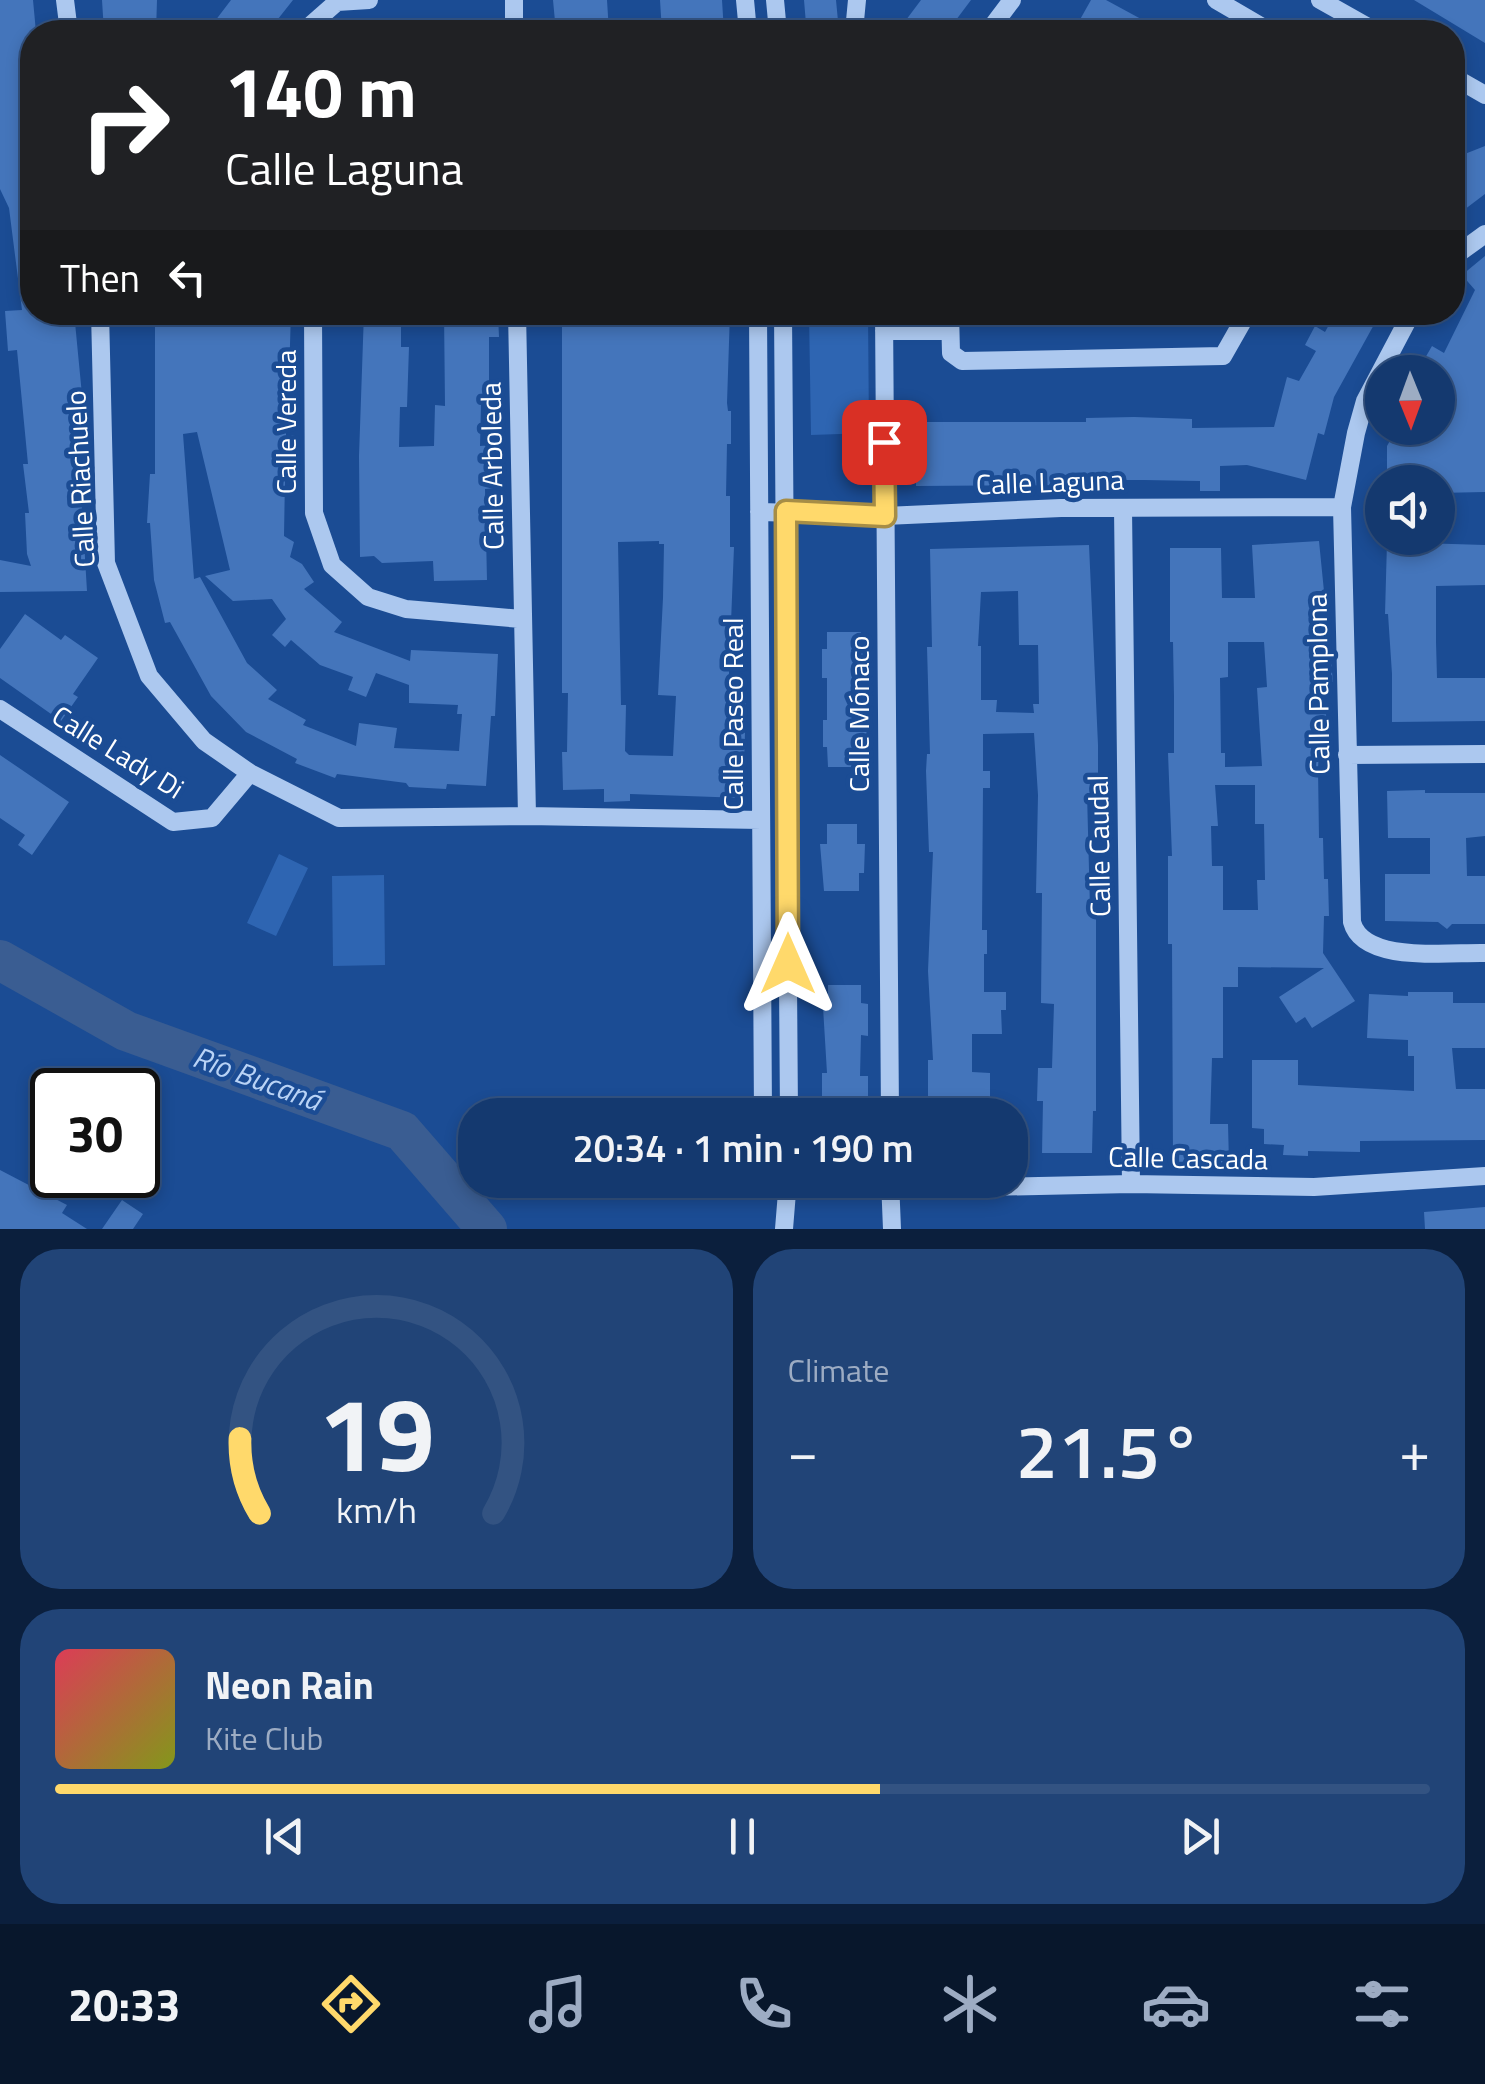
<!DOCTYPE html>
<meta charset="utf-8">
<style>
body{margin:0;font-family:"Titillium Web",sans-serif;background:#214477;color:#f1f3f6;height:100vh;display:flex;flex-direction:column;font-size:38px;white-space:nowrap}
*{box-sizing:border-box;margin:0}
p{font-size:32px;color:#9dacc3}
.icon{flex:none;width:55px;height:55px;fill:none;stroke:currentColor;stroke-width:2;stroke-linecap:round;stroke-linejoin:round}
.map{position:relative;height:1229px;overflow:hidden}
.sheet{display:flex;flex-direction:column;gap:20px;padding:20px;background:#0b1f3d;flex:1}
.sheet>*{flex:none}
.banner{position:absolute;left:20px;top:20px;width:1445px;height:305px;border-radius:40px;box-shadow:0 5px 15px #0003,0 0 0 2px #335382;background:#202124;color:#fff;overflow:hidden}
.needle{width:65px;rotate:179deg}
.tools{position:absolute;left:1365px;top:355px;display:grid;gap:20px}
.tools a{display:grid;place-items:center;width:90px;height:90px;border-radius:50%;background:#14396f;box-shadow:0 5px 15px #0003,0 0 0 2px #335382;font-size:50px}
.speed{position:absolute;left:30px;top:1068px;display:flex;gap:20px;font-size:50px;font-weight:700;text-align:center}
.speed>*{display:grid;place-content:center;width:130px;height:130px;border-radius:50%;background:#14396f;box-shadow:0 5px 15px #0003,0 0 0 2px #335382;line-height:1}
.speed .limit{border:5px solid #111;border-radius:15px;background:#fff;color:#111}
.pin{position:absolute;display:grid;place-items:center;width:85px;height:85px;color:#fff;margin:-42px;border-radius:20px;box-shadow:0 5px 15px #0006}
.me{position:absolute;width:110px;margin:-55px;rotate:0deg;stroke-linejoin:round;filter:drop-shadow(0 0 8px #0008)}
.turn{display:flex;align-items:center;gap:35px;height:210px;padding:0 40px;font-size:45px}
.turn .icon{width:130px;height:130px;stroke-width:2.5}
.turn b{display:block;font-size:70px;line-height:85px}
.then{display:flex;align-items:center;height:95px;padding:0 40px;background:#0003;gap:20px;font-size:38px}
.big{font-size:75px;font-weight:600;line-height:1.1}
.sheet .tile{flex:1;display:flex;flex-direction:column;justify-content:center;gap:15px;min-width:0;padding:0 35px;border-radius:40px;background:#214477}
.sheet .dial{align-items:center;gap:0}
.dial svg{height:260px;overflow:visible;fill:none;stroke:#335382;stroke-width:7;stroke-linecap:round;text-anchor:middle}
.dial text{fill:#f1f3f6;stroke:none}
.song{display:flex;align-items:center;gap:30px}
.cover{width:120px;height:120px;border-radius:15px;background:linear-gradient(135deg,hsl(350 70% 55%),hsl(70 70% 35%))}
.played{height:10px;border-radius:5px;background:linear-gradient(90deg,#ffd96b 60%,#335382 60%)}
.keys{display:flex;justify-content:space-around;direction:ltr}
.heat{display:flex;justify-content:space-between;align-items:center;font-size:55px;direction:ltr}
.sheet .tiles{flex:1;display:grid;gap:20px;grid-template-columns:1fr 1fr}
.tile:last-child{grid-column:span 2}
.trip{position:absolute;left:458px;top:1098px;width:570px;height:100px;border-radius:40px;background:#14396f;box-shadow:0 5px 15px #0003,0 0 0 2px #335382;font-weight:600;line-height:100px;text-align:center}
.tabs{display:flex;height:160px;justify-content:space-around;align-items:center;background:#08172c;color:#9dacc3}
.tabs .icon{width:70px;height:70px}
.tabs .active{color:#ffd96b}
.tabs b{font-size:45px;color:#f1f3f6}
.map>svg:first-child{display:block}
.garden{fill:#2e65b2}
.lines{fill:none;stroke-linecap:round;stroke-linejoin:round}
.river{stroke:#3a5d92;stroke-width:40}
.building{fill:#4475bb;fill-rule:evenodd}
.minor{stroke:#acc8ef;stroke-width:18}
.route-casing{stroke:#a68d46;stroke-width:25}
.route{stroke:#ffd96b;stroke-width:18}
.labels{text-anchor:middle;stroke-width:9;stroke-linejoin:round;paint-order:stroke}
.street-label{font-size:28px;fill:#fff;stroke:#1b4c94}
.water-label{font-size:30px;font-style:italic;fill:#b9d3f6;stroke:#1b4c94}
</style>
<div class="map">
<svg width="1485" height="1229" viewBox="0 0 1485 1229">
<rect width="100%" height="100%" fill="#1b4c94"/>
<!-- garden -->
<path class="garden" d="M 868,313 L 869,433 L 811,435 L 809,314 Z
M 279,854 L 308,868 L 276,936 L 247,923 Z
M 384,875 L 385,965 L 333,966 L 332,876 Z"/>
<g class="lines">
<!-- river -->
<path class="river" d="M 0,960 L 126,1031 L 402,1131 L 487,1229"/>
</g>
<!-- building -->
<path class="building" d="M 0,0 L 33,0 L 36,32 L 32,32 L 32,312 L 74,312 L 82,395 L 77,396 L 80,443 L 78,443 L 87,591 L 0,592 L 0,560 L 31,566 L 27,554 L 25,513 L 29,513 L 23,464 L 28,464 L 17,350 L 8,351 L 5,311 L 22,310 L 9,208 L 0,189 Z
M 102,0 L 157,0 L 156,32 L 104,32 Z
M 231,0 L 293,0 L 278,19 L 295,32 L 231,32 L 215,21 Z
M 553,0 L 607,0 L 609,32 L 556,32 Z
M 660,0 L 722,0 L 724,32 L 662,32 Z
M 804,0 L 836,0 L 838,21 L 806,24 Z
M 921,0 L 971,0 L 947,32 L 923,32 L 906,20 Z
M 1091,0 L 1106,0 L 1165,32 L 1073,32 Z
M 1414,0 L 1485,0 L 1485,43 Z
M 1485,146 L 1485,194 L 1452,219 L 1452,159 Z
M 1485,256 L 1485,492 L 1438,493 L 1438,482 L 1387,482 L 1387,446 L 1397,428 L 1438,428 L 1438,372 L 1417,372 L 1432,346 L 1444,353 L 1475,290 L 1462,275 Z
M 155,312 L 291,312 L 289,377 L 286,377 L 286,435 L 298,436 L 297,478 L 285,478 L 284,536 L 294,542 L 290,557 L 302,564 L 314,582 L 304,589 L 342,622 L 334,632 L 410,661 L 411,650 L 498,654 L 495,716 L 491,716 L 486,786 L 447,784 L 446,789 L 409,787 L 406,783 L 337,774 L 335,778 L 295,763 L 297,759 L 246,732 L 211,696 L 170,622 L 165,623 L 154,580 L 150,523 L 147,523 L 150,474 L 155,474 ZM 197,432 L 230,570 L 205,576 L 233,601 L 272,599 L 286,619 L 272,635 L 285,647 L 291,640 L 320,665 L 353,677 L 348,690 L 366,697 L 376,673 L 409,685 L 409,703 L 458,705 L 457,714 L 462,714 L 459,751 L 394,748 L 397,728 L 359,723 L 356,746 L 303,725 L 306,720 L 268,699 L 277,690 L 247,663 L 200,577 L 194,579 L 183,434 Z
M 364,312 L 401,312 L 401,347 L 409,347 L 407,407 L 400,407 L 399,447 L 434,446 L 435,405 L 445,406 L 444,312 L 498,314 L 499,337 L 489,337 L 489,405 L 481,405 L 480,446 L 494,445 L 495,488 L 485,489 L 487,580 L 434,581 L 433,561 L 382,563 L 374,556 L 360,557 L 359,456 Z
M 562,312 L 730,312 L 727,403 L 728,411 L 731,411 L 731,444 L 727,444 L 726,496 L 730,496 L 730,547 L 734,547 L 728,698 L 746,699 L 743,798 L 630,794 L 630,801 L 604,802 L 604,789 L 563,790 L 562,752 L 567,752 L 568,693 L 562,693 ZM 659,541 L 659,544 L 664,544 L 663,598 L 658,695 L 676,696 L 673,756 L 629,755 L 625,751 L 626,705 L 621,705 L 618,542 Z
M 1336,312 L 1381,312 L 1334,397 L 1324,435 L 1318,433 L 1306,480 L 1247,465 L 1220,466 L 1220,491 L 1200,491 L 1200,481 L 1144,480 L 1077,480 L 1077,485 L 916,486 L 915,422 L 1086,422 L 1086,418 L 1134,417 L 1192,419 L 1192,428 L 1274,427 L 1287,377 L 1299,381 L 1316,351 L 1305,345 L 1315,326 L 1325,332 Z
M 1319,541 L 1333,682 L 1324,682 L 1327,729 L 1320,729 L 1318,769 L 1319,838 L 1323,838 L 1324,879 L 1328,879 L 1329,916 L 1324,916 L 1323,953 L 1355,1001 L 1312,1028 L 1305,1017 L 1296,1023 L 1279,997 L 1324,968 L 1238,967 L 1238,987 L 1223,987 L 1223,1058 L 1212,1058 L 1210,1124 L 1228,1124 L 1229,1163 L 1173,1163 L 1172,944 L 1168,944 L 1168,856 L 1172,856 L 1168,753 L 1174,753 L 1174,697 L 1173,642 L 1170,642 L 1170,548 L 1221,548 L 1222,598 L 1255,598 L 1252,545 ZM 1228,642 L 1264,642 L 1267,687 L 1257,688 L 1262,766 L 1225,767 L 1225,753 L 1221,753 L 1220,678 L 1228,677 ZM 1215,785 L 1255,785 L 1255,824 L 1264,824 L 1265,880 L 1257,880 L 1258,910 L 1223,910 L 1223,866 L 1212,866 L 1211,826 L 1218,826 Z
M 1387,542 L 1485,545 L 1485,585 L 1436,586 L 1436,642 L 1437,678 L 1485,678 L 1485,721 L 1392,722 L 1392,674 L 1388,614 L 1385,614 Z
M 1089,545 L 1098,745 L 1098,778 L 1090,779 L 1090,793 L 1087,793 L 1090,908 L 1096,908 L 1096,1111 L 1093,1111 L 1092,1153 L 1042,1153 L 1043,1101 L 1037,1101 L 1038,1068 L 1052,1068 L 1054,1004 L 1041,1003 L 1042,893 L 1036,893 L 1038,795 L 1034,733 L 983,734 L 983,771 L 990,771 L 990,788 L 983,788 L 982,930 L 987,930 L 987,954 L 984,954 L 984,992 L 1006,992 L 1006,1010 L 1001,1010 L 1002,1034 L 972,1034 L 972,1072 L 990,1073 L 990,1115 L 935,1115 L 935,1110 L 928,1110 L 928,1060 L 933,1060 L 928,971 L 933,852 L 929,852 L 926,771 L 927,754 L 930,754 L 927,647 L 932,647 L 930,549 ZM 1018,591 L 1019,645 L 1038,645 L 1039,704 L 1033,704 L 1034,713 L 996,712 L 997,700 L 981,700 L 981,646 L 978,646 L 981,592 Z
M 25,614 L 61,640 L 65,635 L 98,658 L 73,694 L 78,697 L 61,721 L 0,678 L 0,649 Z
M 827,632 L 861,632 L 861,651 L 867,650 L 867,679 L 861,679 L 861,698 L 862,719 L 866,719 L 867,748 L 861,748 L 861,767 L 828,767 L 827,747 L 823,747 L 823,720 L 827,720 L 827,678 L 822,678 L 822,649 L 827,649 Z
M 0,755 L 69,802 L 32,855 L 18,845 L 25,835 L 0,818 Z
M 1425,790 L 1425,793 L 1485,793 L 1485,836 L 1466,838 L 1467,876 L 1485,876 L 1485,924 L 1452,924 L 1447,929 L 1438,922 L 1385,921 L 1385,874 L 1430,874 L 1430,838 L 1388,838 L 1387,791 Z
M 827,824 L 857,824 L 857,844 L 865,844 L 864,873 L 859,873 L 859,891 L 824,891 L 820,844 L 827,844 Z
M 828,985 L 861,985 L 861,1003 L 868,1004 L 868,1036 L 861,1035 L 860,1076 L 868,1076 L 868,1102 L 861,1102 L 861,1115 L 827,1115 L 827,1102 L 822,1102 L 822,1073 L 827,1073 L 823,1007 L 828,1007 Z
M 1408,992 L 1453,992 L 1453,1003 L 1485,1003 L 1485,1048 L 1452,1048 L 1456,1089 L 1485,1089 L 1485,1140 L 1360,1141 L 1360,1152 L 1308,1151 L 1308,1156 L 1283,1155 L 1284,1145 L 1264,1144 L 1264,1129 L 1252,1128 L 1252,1060 L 1298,1060 L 1298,1085 L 1414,1091 L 1414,1056 L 1408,1056 L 1408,1040 L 1367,1038 L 1369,994 L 1408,996 Z
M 0,1170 L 67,1205 L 62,1213 L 87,1229 L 0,1229 Z
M 122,1200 L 143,1214 L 133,1229 L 102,1229 Z
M 1485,1207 L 1485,1229 L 1425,1229 L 1424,1212 Z"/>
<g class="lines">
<!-- minor -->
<path class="minor" d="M 65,0 L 69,32
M 514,0 L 514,32
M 745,0 L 748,32
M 775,0 L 778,32
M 1216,0 L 1271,32
M 1320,0 L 1377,32
M 312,32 L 312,24 L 337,2 L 369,0
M 849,32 L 855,21 L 857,0
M 988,32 L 1012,0
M 1452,76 L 1485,95
M 1452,258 L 1485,234
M 100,312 L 106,563 L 149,676 L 204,741 L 250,773 L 339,818 L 527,816 L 761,820
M 313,312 L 314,513 L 332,565 L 368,597 L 406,609 L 521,619
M 517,312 L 527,816
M 758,312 L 763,1115
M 783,312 L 789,1115
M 884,312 L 890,1115
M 950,312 L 951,353 L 962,361 L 1223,356 L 1248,312
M 1412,312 L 1365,401 L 1356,433 L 1342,507 L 1352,922 C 1363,964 1449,952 1485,953
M 884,331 L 950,331
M 1123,508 L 1131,1184
M 759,512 L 885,516 L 1061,508 L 1342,507
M 0,709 L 173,822 L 212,818 L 250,773
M 1347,755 L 1485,754
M 890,1180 L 892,1229
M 891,1189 L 1131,1184 L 1314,1187 L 1485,1176
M 784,1229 L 788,1180"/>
</g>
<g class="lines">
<defs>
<path id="route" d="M 788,964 L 786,511 L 885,516 L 884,442"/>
</defs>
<!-- route casing -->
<use href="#route" class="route-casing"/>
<!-- route -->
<use href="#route" class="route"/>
</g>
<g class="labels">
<!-- street labels -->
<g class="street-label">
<text transform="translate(286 422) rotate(-90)" y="10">Calle Vereda</text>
<text transform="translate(492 466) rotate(-91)" y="10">Calle Arboleda</text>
<text transform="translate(80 479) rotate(-93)" y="10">Calle Riachuelo</text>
<text transform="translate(1050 482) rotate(-2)" y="10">Calle Laguna</text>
<text transform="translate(1318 684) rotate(-91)" y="10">Calle Pamplona</text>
<text transform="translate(733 714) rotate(-90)" y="10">Calle Paseo Real</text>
<text transform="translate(859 714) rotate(-90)" y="10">Calle Mónaco</text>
<text transform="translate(118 752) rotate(32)" y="10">Calle Lady Di</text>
<text transform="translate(1099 846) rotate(-91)" y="10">Calle Caudal</text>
<text transform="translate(1188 1158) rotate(1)" y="10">Calle Cascada</text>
</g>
<!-- water labels -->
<g class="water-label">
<text transform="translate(257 1079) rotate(20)" y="10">Río Bucaná</text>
</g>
</g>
</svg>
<div class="tools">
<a><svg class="needle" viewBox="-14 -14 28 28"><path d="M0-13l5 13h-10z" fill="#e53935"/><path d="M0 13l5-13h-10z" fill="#9dacc3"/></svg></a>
<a><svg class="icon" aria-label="sound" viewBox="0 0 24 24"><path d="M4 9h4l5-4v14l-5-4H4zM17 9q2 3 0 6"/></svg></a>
</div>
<div class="speed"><div class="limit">30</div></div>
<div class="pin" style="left:884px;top:442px;background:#d93025"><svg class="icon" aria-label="arrive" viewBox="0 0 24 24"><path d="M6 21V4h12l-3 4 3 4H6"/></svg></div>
<svg class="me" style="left:788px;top:964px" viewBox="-20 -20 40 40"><path d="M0-17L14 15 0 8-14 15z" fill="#ffd96b" stroke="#fff" stroke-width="4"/></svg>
<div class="trip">20:34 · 1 min · 190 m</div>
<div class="banner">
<div class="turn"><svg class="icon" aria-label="right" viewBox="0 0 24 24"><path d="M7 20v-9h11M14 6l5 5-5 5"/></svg><div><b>140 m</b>Calle Laguna</div></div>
<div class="then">Then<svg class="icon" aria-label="left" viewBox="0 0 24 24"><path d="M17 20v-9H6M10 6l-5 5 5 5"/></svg></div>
</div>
</div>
<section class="sheet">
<div class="tiles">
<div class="tile dial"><svg viewBox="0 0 100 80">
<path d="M14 69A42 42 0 1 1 86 69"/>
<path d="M14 69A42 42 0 0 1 8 46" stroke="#ffd96b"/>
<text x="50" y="56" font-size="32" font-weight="700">19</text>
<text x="50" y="72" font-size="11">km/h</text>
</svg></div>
<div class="tile"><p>Climate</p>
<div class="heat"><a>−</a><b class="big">21.5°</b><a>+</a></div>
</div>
<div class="tile">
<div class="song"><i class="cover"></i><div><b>Neon Rain</b><p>Kite Club</p></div></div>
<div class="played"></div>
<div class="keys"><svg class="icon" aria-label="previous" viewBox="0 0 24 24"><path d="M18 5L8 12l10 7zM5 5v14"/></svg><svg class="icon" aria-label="pause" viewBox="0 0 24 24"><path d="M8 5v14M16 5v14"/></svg><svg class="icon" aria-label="next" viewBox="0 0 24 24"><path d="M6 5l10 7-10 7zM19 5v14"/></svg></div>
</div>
</div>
</section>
<nav class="tabs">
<b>20:33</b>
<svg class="icon active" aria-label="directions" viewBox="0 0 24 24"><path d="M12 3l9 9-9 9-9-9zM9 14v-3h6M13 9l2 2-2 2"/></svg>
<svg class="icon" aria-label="music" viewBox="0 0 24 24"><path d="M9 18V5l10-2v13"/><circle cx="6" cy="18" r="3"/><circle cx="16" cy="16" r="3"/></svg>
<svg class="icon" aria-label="phone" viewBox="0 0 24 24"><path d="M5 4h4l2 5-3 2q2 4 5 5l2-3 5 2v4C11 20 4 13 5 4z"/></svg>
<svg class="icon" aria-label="climate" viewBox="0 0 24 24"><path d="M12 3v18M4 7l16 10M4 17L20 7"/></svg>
<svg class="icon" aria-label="car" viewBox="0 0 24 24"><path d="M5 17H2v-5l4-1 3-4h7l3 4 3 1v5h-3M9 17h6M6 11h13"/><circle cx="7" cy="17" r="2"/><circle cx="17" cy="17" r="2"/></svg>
<svg class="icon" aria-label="filters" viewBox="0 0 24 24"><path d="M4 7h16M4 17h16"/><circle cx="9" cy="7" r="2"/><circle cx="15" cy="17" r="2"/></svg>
</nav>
